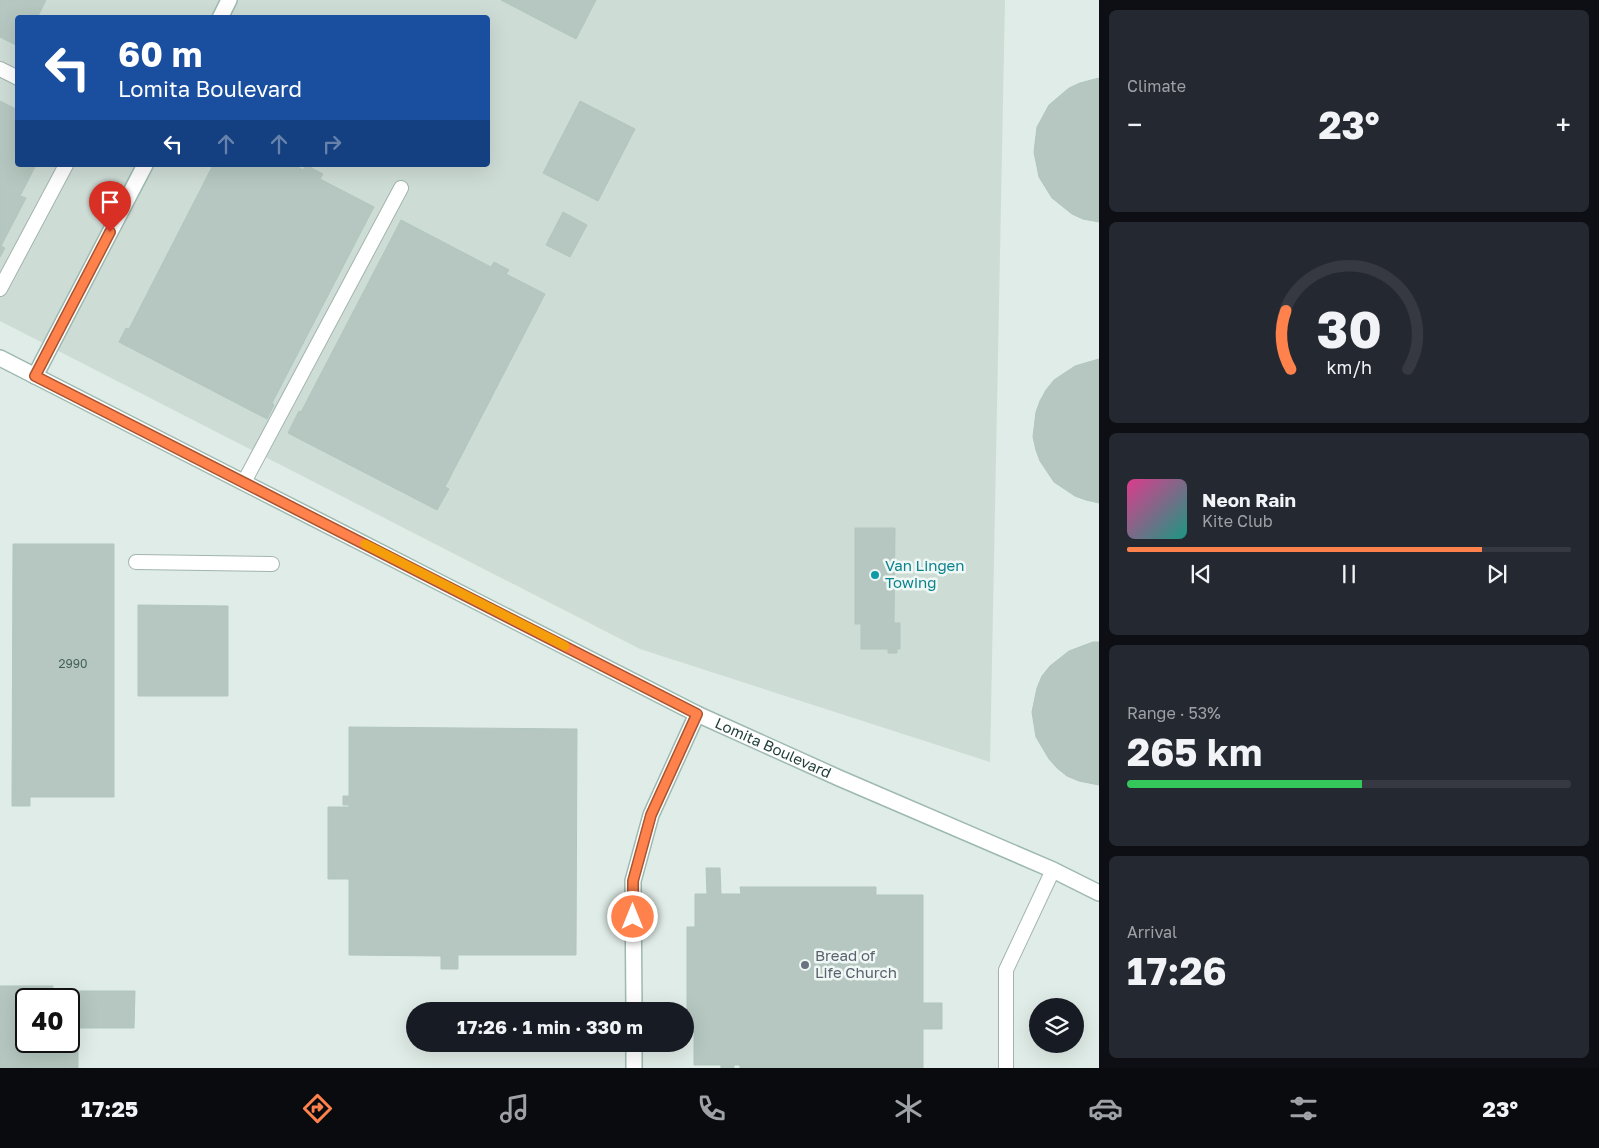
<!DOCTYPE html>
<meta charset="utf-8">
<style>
body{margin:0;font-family:"Golos Text",sans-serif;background:#242831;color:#f1f3f6;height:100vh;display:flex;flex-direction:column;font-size:19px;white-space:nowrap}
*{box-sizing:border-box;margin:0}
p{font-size:16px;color:#9ea1a6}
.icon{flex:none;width:28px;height:28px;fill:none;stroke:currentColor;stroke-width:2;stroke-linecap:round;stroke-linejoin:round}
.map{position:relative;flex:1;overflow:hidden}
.details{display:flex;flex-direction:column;gap:10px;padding:10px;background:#0d0f14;width:500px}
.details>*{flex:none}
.guide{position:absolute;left:15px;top:15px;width:475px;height:152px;border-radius:5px;box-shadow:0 5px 20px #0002;background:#1a4fa0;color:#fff;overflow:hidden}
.buttons{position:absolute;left:1029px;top:998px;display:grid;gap:10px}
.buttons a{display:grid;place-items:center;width:55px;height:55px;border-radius:50%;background:#171b24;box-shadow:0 5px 20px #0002;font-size:25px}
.speed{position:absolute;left:15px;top:988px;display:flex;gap:10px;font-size:25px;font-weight:700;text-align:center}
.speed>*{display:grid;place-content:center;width:65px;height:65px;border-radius:50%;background:#171b24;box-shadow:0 5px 20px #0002;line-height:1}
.speed .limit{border:2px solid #111;border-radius:8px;background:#fff;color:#111}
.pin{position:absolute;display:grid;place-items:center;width:42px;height:42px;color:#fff;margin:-51px -21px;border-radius:50% 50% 50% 0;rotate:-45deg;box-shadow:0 0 5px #0007}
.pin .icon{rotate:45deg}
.me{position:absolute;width:55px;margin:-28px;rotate:0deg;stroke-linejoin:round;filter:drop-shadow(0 0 4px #0008)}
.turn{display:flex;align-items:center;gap:18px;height:105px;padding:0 20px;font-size:22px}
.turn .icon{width:65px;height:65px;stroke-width:2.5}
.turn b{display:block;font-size:35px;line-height:42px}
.lanes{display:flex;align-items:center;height:48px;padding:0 20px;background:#0003;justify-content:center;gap:25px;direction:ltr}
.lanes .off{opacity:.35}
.big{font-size:38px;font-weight:700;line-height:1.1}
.details .widget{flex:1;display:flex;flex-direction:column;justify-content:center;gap:8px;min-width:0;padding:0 18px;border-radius:8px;background:#242831}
.details .dial{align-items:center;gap:0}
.dial svg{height:130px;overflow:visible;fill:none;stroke:#363941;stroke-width:7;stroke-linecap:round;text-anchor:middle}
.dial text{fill:#f1f3f6;stroke:none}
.song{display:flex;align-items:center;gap:15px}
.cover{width:60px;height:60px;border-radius:8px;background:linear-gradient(135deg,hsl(330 70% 55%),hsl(170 70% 35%))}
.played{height:5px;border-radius:2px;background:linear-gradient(90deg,#ff814b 80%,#363941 80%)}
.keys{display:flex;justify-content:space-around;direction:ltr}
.heat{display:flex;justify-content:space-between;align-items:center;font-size:28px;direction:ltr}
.charge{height:8px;border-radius:4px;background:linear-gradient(90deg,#34c759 53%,#363941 0)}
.trip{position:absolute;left:406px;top:1002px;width:288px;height:50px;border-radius:25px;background:#171b24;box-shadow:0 5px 20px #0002;font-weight:700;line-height:50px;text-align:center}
.menu{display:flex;height:80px;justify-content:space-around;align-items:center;background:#090b0e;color:#9ea1a6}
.menu .icon{width:35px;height:35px}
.menu .on{color:#ff814b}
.menu b{font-size:22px;color:#f1f3f6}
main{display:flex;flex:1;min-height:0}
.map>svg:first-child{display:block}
.built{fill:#cedcd6;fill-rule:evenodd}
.building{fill:#b5c7c0;stroke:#b1c6bf;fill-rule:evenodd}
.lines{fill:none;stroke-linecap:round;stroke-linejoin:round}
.lane-casing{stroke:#a2b4af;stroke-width:16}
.secondary-casing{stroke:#9db9b0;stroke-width:18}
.lane{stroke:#fff;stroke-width:14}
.secondary{stroke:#fff;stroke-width:15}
.route-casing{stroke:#a65431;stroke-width:12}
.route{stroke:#ff814b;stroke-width:9}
.slow{stroke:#f59e0b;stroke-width:9}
.culture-dot{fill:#0f9aa8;stroke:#f0f8f5;stroke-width:2}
.worship-dot{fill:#6b7280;stroke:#f0f8f5;stroke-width:2}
.labels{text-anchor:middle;stroke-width:5;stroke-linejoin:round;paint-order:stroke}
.number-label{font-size:12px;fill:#446059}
.culture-label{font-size:15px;fill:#0d838f;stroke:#f0f8f5;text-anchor:start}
.street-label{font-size:15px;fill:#1f3e37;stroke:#f0f8f5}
.worship-label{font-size:15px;fill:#5b616d;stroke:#f0f8f5;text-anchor:start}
</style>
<main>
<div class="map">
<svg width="1099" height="1068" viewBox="0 0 1099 1068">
<rect width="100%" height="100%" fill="#e0ece7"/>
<!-- built -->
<path class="built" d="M 0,0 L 1005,0 L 990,762 L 640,649 L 0,321 ZM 18,18 L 488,18 L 488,165 L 18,165 Z"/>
<!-- building -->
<path class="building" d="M 0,0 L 46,0 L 37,18 L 18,18 L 18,46 L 0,37 Z
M 501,0 L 596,0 L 576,39 Z
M 1099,78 L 1099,222 L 1083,219 L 1072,214 L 1052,198 L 1039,177 L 1034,152 L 1037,127 L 1049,105 L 1069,88 L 1080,83 Z
M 0,101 L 18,110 L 18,165 L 36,165 L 20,196 L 26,198 L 1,246 L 5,248 L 0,257 Z
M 580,101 L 635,129 L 598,201 L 543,173 Z
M 213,165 L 294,165 L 303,170 L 306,165 L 323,174 L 320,179 L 374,207 L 272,403 L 274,405 L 267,419 L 119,342 L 126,328 L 129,329 Z
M 563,212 L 587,225 L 570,257 L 546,245 Z
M 401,220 L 491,267 L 494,262 L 509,270 L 506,274 L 545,294 L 445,487 L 449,489 L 437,510 L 288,433 L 299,411 L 301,412 Z
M 1099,359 L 1099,503 L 1086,500 L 1075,496 L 1054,482 L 1040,461 L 1036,450 L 1033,437 L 1036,412 L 1040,401 L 1046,390 L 1054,380 L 1075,366 Z
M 855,528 L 895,528 L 894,623 L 900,623 L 900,649 L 897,649 L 897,653 L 888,653 L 888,649 L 861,649 L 861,624 L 855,624 Z
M 13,544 L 114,544 L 114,797 L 30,797 L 30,806 L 12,806 Z
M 138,605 L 228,606 L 228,696 L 138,696 Z
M 1093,642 L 1099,642 L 1099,785 L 1079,781 L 1067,776 L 1057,768 L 1049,759 L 1036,737 L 1032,712 L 1037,688 L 1042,676 L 1050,666 L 1069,651 Z
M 349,727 L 577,729 L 576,955 L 458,955 L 458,969 L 441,969 L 441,956 L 349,955 L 349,879 L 328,879 L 328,807 L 349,807 L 349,805 L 343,805 L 343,796 L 349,796 Z
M 706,868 L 720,868 L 721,894 L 741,894 L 740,887 L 876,887 L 876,895 L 923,895 L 923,1003 L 942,1003 L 942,1029 L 923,1029 L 923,1068 L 740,1068 L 740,1065 L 734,1065 L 734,1068 L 721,1068 L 721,1065 L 694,1065 L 694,1031 L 687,1031 L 687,927 L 695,927 L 695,894 L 707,894 Z
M 0,986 L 53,986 L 53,991 L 135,991 L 134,1028 L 78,1028 L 78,1068 L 0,1068 ZM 26,999 L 69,999 L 69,1041 L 26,1041 Z"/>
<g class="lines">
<defs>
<path id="lane" d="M 0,69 L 18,78
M 0,289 L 66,165
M 244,482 L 401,188
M 136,562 L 272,564
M 1006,1068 L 1006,970 L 1053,870"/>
<g id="secondary">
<path d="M 220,18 L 229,0"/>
<path id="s1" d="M 0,358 L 697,714 L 839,778 L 1053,870 L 1099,893"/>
<path d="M 35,376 L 145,165"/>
<path d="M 634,1011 L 633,881 L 651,815 L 697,714"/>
<path d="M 634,1044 L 634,1068"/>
</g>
</defs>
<!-- lane casing -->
<use href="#lane" class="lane-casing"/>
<!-- secondary casing -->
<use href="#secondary" class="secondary-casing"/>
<!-- lane -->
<use href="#lane" class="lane"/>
<!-- secondary -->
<use href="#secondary" class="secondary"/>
</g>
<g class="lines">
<defs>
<path id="route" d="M 110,232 L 35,376 L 697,714 L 651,815 L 633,881 L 633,917"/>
</defs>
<!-- route casing -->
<use href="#route" class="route-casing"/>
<!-- route -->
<use href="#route" class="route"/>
<!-- slow -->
<path class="slow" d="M 365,544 L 565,646"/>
</g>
<!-- markers -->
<circle class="culture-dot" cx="875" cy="575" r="5"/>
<circle class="worship-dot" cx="805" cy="965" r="5"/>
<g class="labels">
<!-- number labels -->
<g class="number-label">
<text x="73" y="668">2990</text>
</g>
<!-- culture labels -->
<g class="culture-label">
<text x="885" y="571">Van Lingen<tspan x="885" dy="17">Towing</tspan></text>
</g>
<!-- street labels -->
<g class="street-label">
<text dy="5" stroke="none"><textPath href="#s1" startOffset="866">Lomita Boulevard</textPath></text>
</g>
<!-- worship labels -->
<g class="worship-label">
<text x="815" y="961">Bread of<tspan x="815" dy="17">Life Church</tspan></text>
</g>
</g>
</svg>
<div class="buttons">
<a><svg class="icon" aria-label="layers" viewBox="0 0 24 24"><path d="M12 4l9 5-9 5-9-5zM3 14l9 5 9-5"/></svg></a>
</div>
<div class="speed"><div class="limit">40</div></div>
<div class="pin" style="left:110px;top:232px;background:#d93025"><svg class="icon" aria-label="arrive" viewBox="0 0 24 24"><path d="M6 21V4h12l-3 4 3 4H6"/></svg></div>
<svg class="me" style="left:633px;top:917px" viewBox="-20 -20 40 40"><circle r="17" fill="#ff814b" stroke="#fff" stroke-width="3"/><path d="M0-11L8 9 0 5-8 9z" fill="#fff"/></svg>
<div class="trip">17:26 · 1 min · 330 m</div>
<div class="guide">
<div class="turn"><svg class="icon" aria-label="left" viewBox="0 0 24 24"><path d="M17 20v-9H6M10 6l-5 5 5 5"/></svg><div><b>60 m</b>Lomita Boulevard</div></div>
<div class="lanes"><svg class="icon" aria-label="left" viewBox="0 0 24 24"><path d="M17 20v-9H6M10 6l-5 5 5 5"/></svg><svg class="icon off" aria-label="ahead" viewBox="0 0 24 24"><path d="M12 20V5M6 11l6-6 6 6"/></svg><svg class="icon off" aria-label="ahead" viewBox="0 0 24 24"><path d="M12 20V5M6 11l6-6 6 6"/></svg><svg class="icon off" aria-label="right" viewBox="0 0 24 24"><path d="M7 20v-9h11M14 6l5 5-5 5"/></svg></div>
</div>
</div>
<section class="details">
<div class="widget"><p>Climate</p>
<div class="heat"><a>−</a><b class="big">23°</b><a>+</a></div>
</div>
<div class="widget dial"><svg viewBox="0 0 100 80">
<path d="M14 69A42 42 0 1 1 86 69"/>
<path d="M14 69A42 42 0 0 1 11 33" stroke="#ff814b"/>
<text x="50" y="56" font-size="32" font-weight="700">30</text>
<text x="50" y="72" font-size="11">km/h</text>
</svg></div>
<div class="widget">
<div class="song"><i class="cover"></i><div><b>Neon Rain</b><p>Kite Club</p></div></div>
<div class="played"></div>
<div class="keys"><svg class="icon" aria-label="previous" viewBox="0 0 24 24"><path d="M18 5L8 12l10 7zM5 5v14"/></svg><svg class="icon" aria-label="pause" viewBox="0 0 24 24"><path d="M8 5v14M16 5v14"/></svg><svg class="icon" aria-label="next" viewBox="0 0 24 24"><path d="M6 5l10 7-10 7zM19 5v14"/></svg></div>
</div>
<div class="widget"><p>Range · 53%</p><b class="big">265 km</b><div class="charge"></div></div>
<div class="widget"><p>Arrival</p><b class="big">17:26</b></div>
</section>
</main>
<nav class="menu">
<b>17:25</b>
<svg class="icon on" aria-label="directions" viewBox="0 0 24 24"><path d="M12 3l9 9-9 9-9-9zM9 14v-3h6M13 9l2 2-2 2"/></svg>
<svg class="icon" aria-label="music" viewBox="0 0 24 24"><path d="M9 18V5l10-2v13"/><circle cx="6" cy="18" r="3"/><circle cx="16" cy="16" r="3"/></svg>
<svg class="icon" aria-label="phone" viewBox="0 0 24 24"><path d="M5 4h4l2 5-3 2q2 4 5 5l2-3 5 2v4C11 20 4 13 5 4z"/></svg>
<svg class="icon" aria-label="climate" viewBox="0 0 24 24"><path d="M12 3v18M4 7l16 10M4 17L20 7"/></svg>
<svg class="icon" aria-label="car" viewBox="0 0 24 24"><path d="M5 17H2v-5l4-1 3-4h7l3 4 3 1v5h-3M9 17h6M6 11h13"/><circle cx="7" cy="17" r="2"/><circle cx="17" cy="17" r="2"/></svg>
<svg class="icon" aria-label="filters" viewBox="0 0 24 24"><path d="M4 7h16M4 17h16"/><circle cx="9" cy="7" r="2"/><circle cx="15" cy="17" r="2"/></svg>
<b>23°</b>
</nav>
